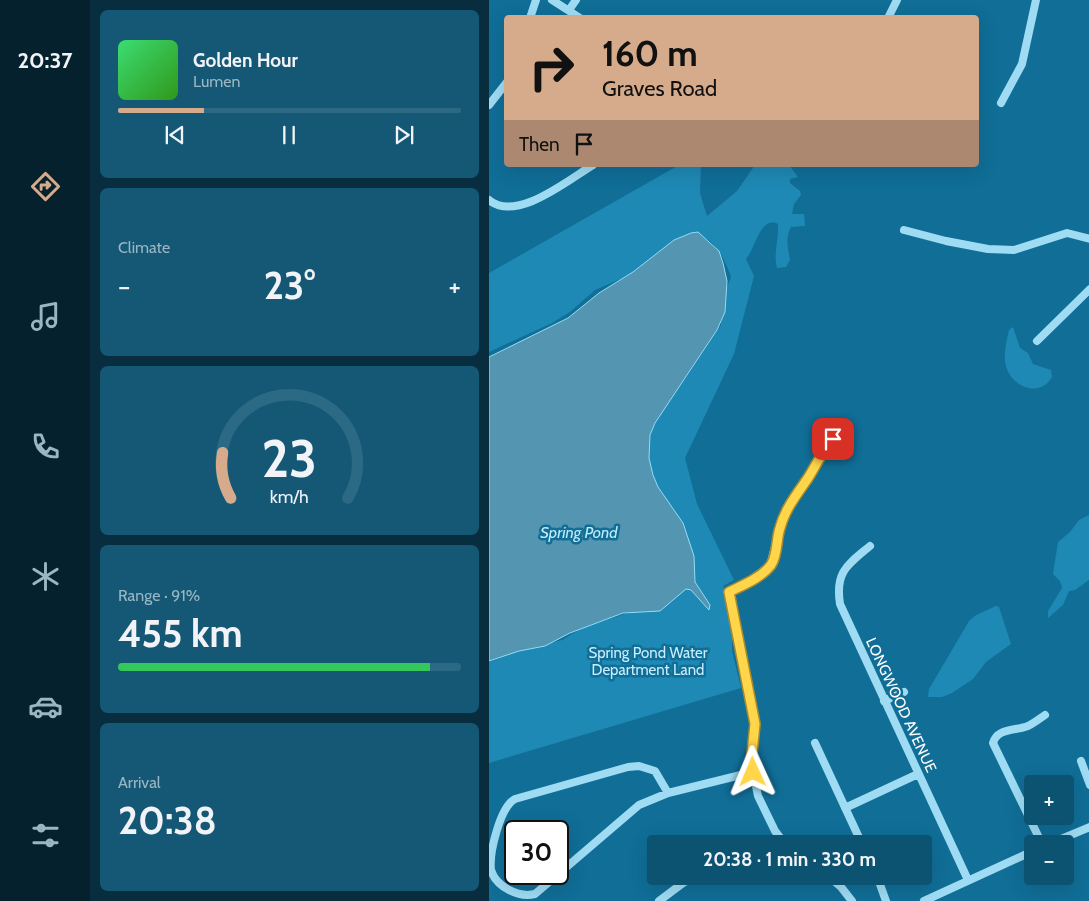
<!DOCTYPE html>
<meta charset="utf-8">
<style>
body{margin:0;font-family:Cabin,sans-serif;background:#155876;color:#f1f3f6;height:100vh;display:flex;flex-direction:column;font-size:19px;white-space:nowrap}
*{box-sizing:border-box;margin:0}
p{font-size:16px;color:#9ab6c3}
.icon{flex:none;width:28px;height:28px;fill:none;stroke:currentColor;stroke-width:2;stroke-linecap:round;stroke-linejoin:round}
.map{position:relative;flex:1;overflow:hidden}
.panel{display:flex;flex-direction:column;gap:10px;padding:10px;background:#072d3e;width:399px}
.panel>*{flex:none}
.guide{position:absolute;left:15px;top:15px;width:475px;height:152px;border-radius:5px;box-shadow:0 5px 20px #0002;background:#d6ab8b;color:#111;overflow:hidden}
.tools{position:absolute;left:535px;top:775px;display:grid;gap:10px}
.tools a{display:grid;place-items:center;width:50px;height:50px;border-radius:5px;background:#0c5271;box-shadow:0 5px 20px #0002;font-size:25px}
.speed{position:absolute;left:15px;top:820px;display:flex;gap:10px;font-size:25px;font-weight:700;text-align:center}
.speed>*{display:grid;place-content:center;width:65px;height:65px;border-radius:50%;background:#0c5271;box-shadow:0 5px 20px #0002;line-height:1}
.speed .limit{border:2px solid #111;border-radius:8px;background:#fff;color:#111}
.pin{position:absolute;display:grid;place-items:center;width:42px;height:42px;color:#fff;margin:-21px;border-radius:10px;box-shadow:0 2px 8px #0006}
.me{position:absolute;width:55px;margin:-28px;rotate:359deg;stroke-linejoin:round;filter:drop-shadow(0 0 4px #0008)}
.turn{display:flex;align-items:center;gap:18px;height:105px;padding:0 15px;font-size:22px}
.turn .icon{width:65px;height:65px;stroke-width:2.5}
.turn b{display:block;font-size:35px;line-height:42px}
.then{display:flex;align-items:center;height:48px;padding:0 15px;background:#0003;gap:10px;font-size:19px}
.big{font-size:38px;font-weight:700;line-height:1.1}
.panel .tile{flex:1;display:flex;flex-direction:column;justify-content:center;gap:8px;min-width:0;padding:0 18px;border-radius:8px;background:#155876}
.panel .dial{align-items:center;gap:0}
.dial svg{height:130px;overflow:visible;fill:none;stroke:#2c6984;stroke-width:7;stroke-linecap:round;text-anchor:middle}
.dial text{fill:#f1f3f6;stroke:none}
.song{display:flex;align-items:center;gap:15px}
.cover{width:60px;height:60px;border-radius:8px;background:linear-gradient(135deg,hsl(140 70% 55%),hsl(110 70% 35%))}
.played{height:5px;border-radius:2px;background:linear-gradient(90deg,#d6ab8b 25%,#2c6984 25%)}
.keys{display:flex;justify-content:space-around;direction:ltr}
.heat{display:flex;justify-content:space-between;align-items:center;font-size:28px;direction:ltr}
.charge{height:8px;border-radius:4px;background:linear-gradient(90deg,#34c759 91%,#2c6984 0)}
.trip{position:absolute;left:158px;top:835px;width:285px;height:50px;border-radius:5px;background:#0c5271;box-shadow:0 5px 20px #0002;font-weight:700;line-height:50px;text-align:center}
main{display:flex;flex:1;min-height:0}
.menu{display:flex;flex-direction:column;width:90px;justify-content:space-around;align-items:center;background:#05212d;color:#9ab6c3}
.menu .icon{width:35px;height:35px}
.menu .active{color:#d6ab8b}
.menu b{font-size:22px;color:#f1f3f6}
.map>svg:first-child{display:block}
.green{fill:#1e89b4}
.water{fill:#5496b1;stroke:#91dcf8}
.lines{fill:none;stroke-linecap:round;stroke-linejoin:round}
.minor{stroke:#9fdcf4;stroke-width:8}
.route-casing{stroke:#a68a30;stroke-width:12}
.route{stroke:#ffd54a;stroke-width:9}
.labels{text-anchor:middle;stroke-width:5;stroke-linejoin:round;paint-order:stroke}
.park-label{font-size:15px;fill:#c8effe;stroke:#106e97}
.street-label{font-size:15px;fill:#fff;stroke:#106e97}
.water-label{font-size:16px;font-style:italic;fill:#c1ecfc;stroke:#106e97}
</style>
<main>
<nav class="menu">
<b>20:37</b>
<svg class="icon active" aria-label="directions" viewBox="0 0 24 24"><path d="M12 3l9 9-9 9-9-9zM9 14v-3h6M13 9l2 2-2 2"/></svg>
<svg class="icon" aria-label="music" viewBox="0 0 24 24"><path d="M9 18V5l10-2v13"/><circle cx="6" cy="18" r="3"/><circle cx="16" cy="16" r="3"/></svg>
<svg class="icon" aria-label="phone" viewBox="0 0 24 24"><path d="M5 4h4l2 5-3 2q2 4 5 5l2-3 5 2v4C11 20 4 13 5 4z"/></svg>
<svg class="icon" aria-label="climate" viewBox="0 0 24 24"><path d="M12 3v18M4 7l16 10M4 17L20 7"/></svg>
<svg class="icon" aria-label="car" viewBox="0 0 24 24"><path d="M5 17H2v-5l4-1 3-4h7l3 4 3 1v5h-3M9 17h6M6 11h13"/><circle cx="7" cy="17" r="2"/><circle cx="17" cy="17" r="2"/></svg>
<svg class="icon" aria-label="filters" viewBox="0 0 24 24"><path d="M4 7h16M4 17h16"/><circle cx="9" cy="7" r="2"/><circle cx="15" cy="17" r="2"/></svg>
</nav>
<section class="panel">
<div class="tile">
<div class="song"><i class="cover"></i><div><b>Golden Hour</b><p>Lumen</p></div></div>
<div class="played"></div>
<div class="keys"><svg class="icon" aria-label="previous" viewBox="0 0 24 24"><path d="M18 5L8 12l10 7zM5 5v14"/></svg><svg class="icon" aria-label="pause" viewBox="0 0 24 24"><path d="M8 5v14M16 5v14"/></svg><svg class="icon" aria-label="next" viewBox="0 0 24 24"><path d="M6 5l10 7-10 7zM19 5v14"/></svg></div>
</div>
<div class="tile"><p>Climate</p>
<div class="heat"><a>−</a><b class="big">23°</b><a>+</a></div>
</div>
<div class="tile dial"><svg viewBox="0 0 100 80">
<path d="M14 69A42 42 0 1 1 86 69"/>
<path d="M14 69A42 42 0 0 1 9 41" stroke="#d6ab8b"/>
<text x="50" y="56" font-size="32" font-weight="700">23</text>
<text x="50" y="72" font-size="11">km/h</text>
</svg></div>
<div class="tile"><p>Range · 91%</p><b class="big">455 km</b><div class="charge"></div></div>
<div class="tile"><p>Arrival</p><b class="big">20:38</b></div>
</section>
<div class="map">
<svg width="601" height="901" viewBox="0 0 601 901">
<rect width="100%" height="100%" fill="#106e97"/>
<!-- green -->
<path class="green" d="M 190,165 L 212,165 L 211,193 L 218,216 L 248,191 L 266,165 L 300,165 L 309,177 L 301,179 L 301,183 L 311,191 L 312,195 L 305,204 L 303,214 L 315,214 L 316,226 L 302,227 C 296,238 299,249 301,260 L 297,267 L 288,268 C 284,255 290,238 289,224 C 271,215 266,250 257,259 L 265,276 L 245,354 L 196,458 L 208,504 L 245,580 L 234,586 L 243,605 L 243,651 L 252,688 L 0,763 L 0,662 L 26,652 L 73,640 L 95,627 L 148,610 L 155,477 L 162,429 L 174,407 L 192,385 L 232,325 L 235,295 L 242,277 C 236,260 225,234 203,235 L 141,275 L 106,290 L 81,312 L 63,323 L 0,352 L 0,273 Z
M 524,327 L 531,348 L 539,353 L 544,364 L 562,370 L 563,377 C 550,400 518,385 516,361 C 515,351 518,339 520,330 Z
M 600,515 L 600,580 L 586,590 L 580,591 L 574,605 L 559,618 L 559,611 L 573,588 L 571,581 L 564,574 L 569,542 L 581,532 L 590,520 Z
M 507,606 L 510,607 L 522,644 L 497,662 L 484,679 L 463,693 L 453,697 L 439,697 L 440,689 L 480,621 L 487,615 Z"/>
<!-- water -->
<path class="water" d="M 209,232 L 230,251 L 234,263 L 238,281 L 236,312 L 228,330 L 166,423 L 161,435 L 160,458 L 164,475 L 169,487 L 194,523 L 205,556 L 206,582 L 221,605 L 220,610 L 202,590 L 197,589 L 171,611 L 134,613 L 81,633 L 56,646 L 30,651 L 0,661 L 0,357 L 79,318 L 110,293 L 144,272 L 185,240 L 202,233 Z"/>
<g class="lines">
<!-- minor -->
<path class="minor" d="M 63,0 L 91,18
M 80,10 L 87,0
M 41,18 L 47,0
M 399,18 L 408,0
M 512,103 L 533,64 L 547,0
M 0,105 L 18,82
M 0,200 C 27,223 79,180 104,165
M 415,230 L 457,241 L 499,249 L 525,250 L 578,233 L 601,239
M 548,341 L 601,289
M 381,546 C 358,565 346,572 351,604 L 479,880
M 395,701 L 415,692
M 326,743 L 373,844
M 592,761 L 601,785
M 179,793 L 166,771 L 150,766 L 139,767 L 26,799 C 11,807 0,853 2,870 C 7,887 30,898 46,894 L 150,805 L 179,793 L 264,772
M 356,808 L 429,774
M 296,844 L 286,831 L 269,796 L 262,763 L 266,724 L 240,592 L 260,581 L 281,566 L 291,527 L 305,496 L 318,479 L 335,449 L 344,439
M 553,844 L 504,743 C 508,728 526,731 539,726 C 545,723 550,719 556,715
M 560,844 L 601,827
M 339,876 L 352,887 L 363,901
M 388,876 L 397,901
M 170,901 L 194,883 L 208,876
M 435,901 L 544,851"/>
</g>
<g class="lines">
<defs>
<path id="route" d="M 264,772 L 262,763 L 266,724 L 240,592 C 254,585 272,578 282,565 C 289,555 287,539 291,528 C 296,509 308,494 319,478 C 328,464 333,451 344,439"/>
</defs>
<!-- route casing -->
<use href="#route" class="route-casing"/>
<!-- route -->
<use href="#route" class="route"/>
</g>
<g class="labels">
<!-- park labels -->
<g class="park-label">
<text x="159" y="658">Spring Pond Water<tspan x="159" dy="17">Department Land</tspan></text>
</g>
<!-- street labels -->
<g class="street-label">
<text transform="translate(412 705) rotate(65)" y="5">LONGWOOD AVENUE</text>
</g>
<!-- water labels -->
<g class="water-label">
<text x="90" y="538">Spring Pond</text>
</g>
</g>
</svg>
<div class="tools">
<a>+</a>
<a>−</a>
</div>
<div class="speed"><div class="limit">30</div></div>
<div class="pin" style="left:344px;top:439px;background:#d93025"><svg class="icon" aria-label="arrive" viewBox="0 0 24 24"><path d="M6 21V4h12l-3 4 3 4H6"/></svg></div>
<svg class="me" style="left:264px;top:772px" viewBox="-20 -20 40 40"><path d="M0-17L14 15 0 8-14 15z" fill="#ffd54a" stroke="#fff" stroke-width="4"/></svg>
<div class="trip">20:38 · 1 min · 330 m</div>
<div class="guide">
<div class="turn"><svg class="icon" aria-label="right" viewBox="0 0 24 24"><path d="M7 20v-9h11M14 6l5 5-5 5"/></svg><div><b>160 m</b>Graves Road</div></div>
<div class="then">Then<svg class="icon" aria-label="arrive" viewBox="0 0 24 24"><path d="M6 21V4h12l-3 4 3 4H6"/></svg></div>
</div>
</div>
</main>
